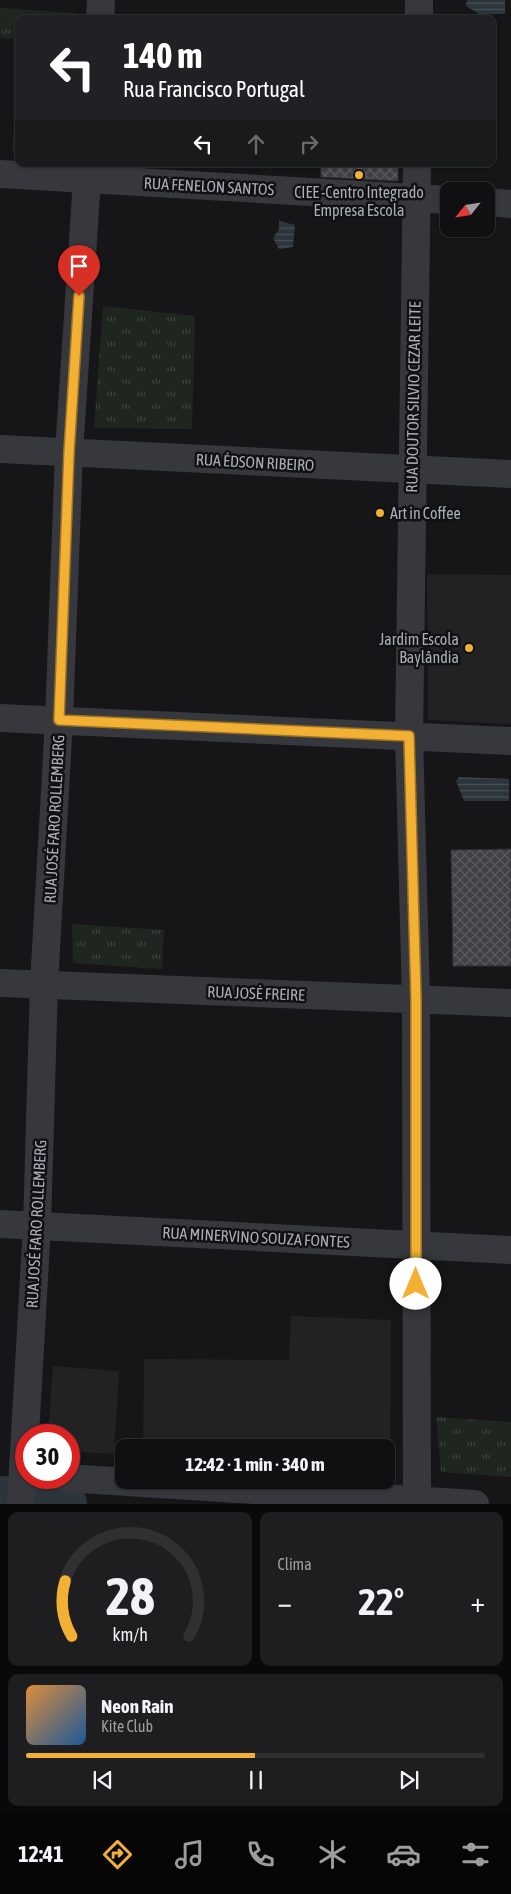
<!DOCTYPE html>
<html lang="pt">
<meta charset="utf-8">
<style>
body{margin:0;font-family:"Asap Condensed",sans-serif;background:#1e1e20;color:#f1f3f6;height:100vh;display:flex;flex-direction:column;font-size:19px;white-space:nowrap}
*{box-sizing:border-box;margin:0}
p{font-size:16px;color:#9c9d9f}
.icon{flex:none;width:28px;height:28px;fill:none;stroke:currentColor;stroke-width:2;stroke-linecap:round;stroke-linejoin:round}
.map{position:relative;height:1504px;overflow:hidden}
.drawer{display:flex;flex-direction:column;gap:8px;padding:8px;background:#09090a;flex:1}
.drawer>*{flex:none}
.hud{position:absolute;left:15px;top:15px;width:481px;height:152px;border-radius:10px;box-shadow:0 1px 4px #0004,0 0 0 1px #303032;background:#202124;color:#fff;overflow:hidden}
.needle{width:32px;rotate:240deg}
.controls{position:absolute;left:440px;top:182px;display:grid;gap:10px}
.controls a{display:grid;place-items:center;width:55px;height:55px;border-radius:10px;background:#101012;box-shadow:0 1px 4px #0004,0 0 0 1px #303032;font-size:25px}
.speed{position:absolute;left:15px;top:1424px;display:flex;gap:10px;font-size:25px;font-weight:700;text-align:center}
.speed>*{display:grid;place-content:center;width:65px;height:65px;border-radius:50%;background:#101012;box-shadow:0 1px 4px #0004,0 0 0 1px #303032;line-height:1}
.speed .limit{border:8px solid #d22;background:#fff;color:#111}
.pin{position:absolute;display:grid;place-items:center;width:42px;height:42px;color:#fff;margin:-51px -21px;border-radius:50% 50% 50% 0;rotate:-45deg;box-shadow:0 0 5px #0007}
.pin .icon{rotate:45deg}
.me{position:absolute;width:55px;margin:-28px;rotate:0deg;stroke-linejoin:round;filter:drop-shadow(0 0 4px #0008)}
.turn{display:flex;align-items:center;gap:18px;height:105px;padding:0 25px;font-size:22px}
.turn .icon{width:65px;height:65px;stroke-width:2.5}
.turn b{display:block;font-size:35px;line-height:42px}
.lanes{display:flex;align-items:center;height:48px;padding:0 25px;background:#0003;justify-content:center;gap:25px;direction:ltr}
.lanes .off{opacity:.35}
.big{font-size:38px;font-weight:700;line-height:1.1}
.drawer .widget{flex:1;display:flex;flex-direction:column;justify-content:center;gap:8px;min-width:0;padding:0 18px;border-radius:10px;background:#1e1e20}
.drawer .dial{align-items:center;gap:0}
.dial svg{height:130px;overflow:visible;fill:none;stroke:#303032;stroke-width:7;stroke-linecap:round;text-anchor:middle}
.dial text{fill:#f1f3f6;stroke:none}
.song{display:flex;align-items:center;gap:15px}
.cover{width:60px;height:60px;border-radius:8px;background:linear-gradient(135deg,hsl(30 70% 55%),hsl(210 70% 35%))}
.played{height:5px;border-radius:2px;background:linear-gradient(90deg,#f2b134 50%,#303032 50%)}
.keys{display:flex;justify-content:space-around;direction:ltr}
.heat{display:flex;justify-content:space-between;align-items:center;font-size:28px;direction:ltr}
.drawer .tiles{flex:1;display:grid;gap:8px;grid-template-columns:1fr 1fr}
.widget:last-child{grid-column:span 2}
.trip{position:absolute;left:115px;top:1439px;width:280px;height:50px;border-radius:10px;background:#101012;box-shadow:0 1px 4px #0004,0 0 0 1px #303032;font-weight:700;line-height:50px;text-align:center}
.tab-bar{display:flex;height:80px;justify-content:space-around;align-items:center;background:#060607;color:#9c9d9f}
.tab-bar .icon{width:35px;height:35px}
.tab-bar .selected{color:#f2b134}
.tab-bar b{font-size:22px;color:#f1f3f6}
.map>svg:first-child{display:block}
.built{fill:#222225}
.grass{fill:url(#grass-tufts)}
.water{fill:url(#water-rules)}
.lines{fill:none;stroke-linecap:round;stroke-linejoin:round}
.river{stroke:#2c353c;stroke-width:46}
.building{fill:url(#building-cross-hatch);stroke:#303034}
.minor{stroke:#37383d;stroke-width:28}
.route-casing{stroke:#9d7322;stroke-width:12}
.route{stroke:#f2b134;stroke-width:9}
.poi-dot{fill:#f2b134;stroke:#111113;stroke-width:2}
.labels{text-anchor:middle;stroke-width:5;stroke-linejoin:round;paint-order:stroke}
.street-label{font-size:16px;fill:#a8adb8;stroke:#111113}
.poi-label{font-size:16px;fill:#a8adb8;stroke:#111113}
</style>
<div class="map">
<svg width="511" height="1504" viewBox="0 0 511 1504">
<defs>
<pattern id="grass-tufts" width="24" height="20" patternUnits="userSpaceOnUse" patternTransform="scale(1.25)"><rect width="24" height="20" fill="#1e261f"/><path d="M3 7l-1-3M5 7V3M7 7l1-3M15 17l-1-3M17 17v-4M19 17l1-3" fill="none" stroke="#3c433d"/></pattern>
<pattern id="water-rules" width="6" height="5" patternUnits="userSpaceOnUse" patternTransform="scale(1.25)"><rect width="6" height="5" fill="#2c353c"/><path d="M0 2.5h6" fill="none" stroke="#485056"/></pattern>
<pattern id="building-cross-hatch" width="8" height="8" patternUnits="userSpaceOnUse" patternTransform="scale(1.25)"><rect width="8" height="8" fill="#404145"/><path d="M0 0l8 8M0 8l8-8" fill="none" stroke="#595a5e"/></pattern>
</defs>
<rect width="100%" height="100%" fill="#161618"/>
<!-- built -->
<path class="built" d="M 427,574 L 511,575 L 511,724 L 428,720 Z
M 291,1316 L 391,1320 L 390,1467 L 386,1466 L 386,1448 L 143,1447 L 144,1359 L 289,1360 Z
M 53,1366 L 119,1371 L 114,1454 L 69,1451 L 69,1435 L 48,1435 Z"/>
<!-- grass -->
<path class="grass" d="M 0,8 L 77,13 L 76,19 L 19,19 L 19,39 L 0,38 Z
M 19,60 L 19,151 L 12,151 Z
M 103,306 L 195,316 L 192,429 L 94,428 Z
M 72,924 L 164,930 L 162,969 L 73,963 Z
M 436,1417 L 511,1422 L 511,1477 L 441,1472 Z"/>
<!-- water -->
<path class="water" d="M 467,0 L 505,0 L 505,14 L 479,14 L 466,6 Z
M 279,221 L 295,225 L 293,247 L 279,249 L 273,238 L 279,229 Z
M 459,777 L 509,779 L 509,801 L 464,801 L 456,781 Z"/>
<g class="lines">
<!-- river -->
<path class="river" d="M 0,1499 L 64,1504"/>
</g>
<!-- building -->
<path class="building" d="M 321,164 L 398,164 L 398,181 L 321,177 Z
M 511,849 L 511,966 L 453,966 L 451,850 Z"/>
<g class="lines">
<!-- minor -->
<path class="minor" d="M 100,19 L 101,0
M 419,19 L 419,0
M 417,164 L 409,736 L 416,999 L 417,1500
M 0,174 L 449,200
M 486,202 L 511,204
M 0,449 L 511,474
M 0,718 L 511,741
M 0,983 L 511,1003
M 0,1224 L 511,1250
M 65,1478 L 475,1504
M 21,1504 L 37,1226 L 44,985 L 59,720 L 69,452 L 88,164"/>
</g>
<g class="lines">
<defs>
<path id="route" d="M 79,296 L 69,452 L 59,720 L 409,736 L 416,999 L 416,1284"/>
</defs>
<!-- route casing -->
<use href="#route" class="route-casing"/>
<!-- route -->
<use href="#route" class="route"/>
</g>
<!-- markers -->
<g class="poi-dot">
<circle cx="359" cy="175" r="5"/>
<circle cx="380" cy="513" r="5"/>
<circle cx="469" cy="648" r="5"/>
</g>
<g class="labels">
<!-- street labels -->
<g class="street-label">
<text transform="translate(209 186) rotate(3)" y="6">RUA FENELON SANTOS</text>
<text transform="translate(413 397) rotate(-89)" y="6">RUA DOUTOR SILVIO CEZAR LEITE</text>
<text transform="translate(255 462) rotate(3)" y="6">RUA ÉDSON RIBEIRO</text>
<text transform="translate(54 819) rotate(-87)" y="6">RUA JOSÉ FARO ROLLEMBERG</text>
<text transform="translate(256 993) rotate(2)" y="6">RUA JOSÉ FREIRE</text>
<text transform="translate(36 1224) rotate(-87)" y="6">RUA JOSÉ FARO ROLLEMBERG</text>
<text transform="translate(256 1237) rotate(3)" y="6">RUA MINERVINO SOUZA FONTES</text>
</g>
<!-- poi labels -->
<g class="poi-label">
<text x="359" y="198">CIEE -Centro Integrado<tspan x="359" dy="18">Empresa Escola</tspan></text>
<text x="390" y="519" text-anchor="start">Art in Coffee</text>
<text x="459" y="645" text-anchor="end">Jardim Escola<tspan x="459" dy="18">Baylândia</tspan></text>
</g>
</g>
</svg>
<div class="controls">
<a><svg class="needle" viewBox="-14 -14 28 28"><path d="M0-13l5 13h-10z" fill="#e53935"/><path d="M0 13l5-13h-10z" fill="#9c9d9f"/></svg></a>
</div>
<div class="speed"><div class="limit">30</div></div>
<div class="pin" style="left:79px;top:296px;background:#d93025"><svg class="icon" aria-label="arrive" viewBox="0 0 24 24"><path d="M6 21V4h12l-3 4 3 4H6"/></svg></div>
<svg class="me" style="left:416px;top:1284px" viewBox="-20 -20 40 40"><circle r="19" fill="#fff"/><path d="M0-13L10 11 0 6-10 11z" fill="#f2b134"/></svg>
<div class="trip">12:42 · 1 min · 340 m</div>
<div class="hud">
<div class="turn"><svg class="icon" aria-label="left" viewBox="0 0 24 24"><path d="M17 20v-9H6M10 6l-5 5 5 5"/></svg><div><b>140 m</b>Rua Francisco Portugal</div></div>
<div class="lanes"><svg class="icon" aria-label="left" viewBox="0 0 24 24"><path d="M17 20v-9H6M10 6l-5 5 5 5"/></svg><svg class="icon off" aria-label="ahead" viewBox="0 0 24 24"><path d="M12 20V5M6 11l6-6 6 6"/></svg><svg class="icon off" aria-label="right" viewBox="0 0 24 24"><path d="M7 20v-9h11M14 6l5 5-5 5"/></svg></div>
</div>
</div>
<section class="drawer">
<div class="tiles">
<div class="widget dial"><svg viewBox="0 0 100 80">
<path d="M14 69A42 42 0 1 1 86 69"/>
<path d="M14 69A42 42 0 0 1 10 35" stroke="#f2b134"/>
<text x="50" y="56" font-size="32" font-weight="700">28</text>
<text x="50" y="72" font-size="11">km/h</text>
</svg></div>
<div class="widget"><p>Clima</p>
<div class="heat"><a>−</a><b class="big">22°</b><a>+</a></div>
</div>
<div class="widget">
<div class="song"><i class="cover"></i><div><b>Neon Rain</b><p>Kite Club</p></div></div>
<div class="played"></div>
<div class="keys"><svg class="icon" aria-label="previous" viewBox="0 0 24 24"><path d="M18 5L8 12l10 7zM5 5v14"/></svg><svg class="icon" aria-label="pause" viewBox="0 0 24 24"><path d="M8 5v14M16 5v14"/></svg><svg class="icon" aria-label="next" viewBox="0 0 24 24"><path d="M6 5l10 7-10 7zM19 5v14"/></svg></div>
</div>
</div>
</section>
<nav class="tab-bar">
<b>12:41</b>
<svg class="icon selected" aria-label="directions" viewBox="0 0 24 24"><path d="M12 3l9 9-9 9-9-9zM9 14v-3h6M13 9l2 2-2 2"/></svg>
<svg class="icon" aria-label="music" viewBox="0 0 24 24"><path d="M9 18V5l10-2v13"/><circle cx="6" cy="18" r="3"/><circle cx="16" cy="16" r="3"/></svg>
<svg class="icon" aria-label="phone" viewBox="0 0 24 24"><path d="M5 4h4l2 5-3 2q2 4 5 5l2-3 5 2v4C11 20 4 13 5 4z"/></svg>
<svg class="icon" aria-label="climate" viewBox="0 0 24 24"><path d="M12 3v18M4 7l16 10M4 17L20 7"/></svg>
<svg class="icon" aria-label="car" viewBox="0 0 24 24"><path d="M5 17H2v-5l4-1 3-4h7l3 4 3 1v5h-3M9 17h6M6 11h13"/><circle cx="7" cy="17" r="2"/><circle cx="17" cy="17" r="2"/></svg>
<svg class="icon" aria-label="filters" viewBox="0 0 24 24"><path d="M4 7h16M4 17h16"/><circle cx="9" cy="7" r="2"/><circle cx="15" cy="17" r="2"/></svg>
</nav>
